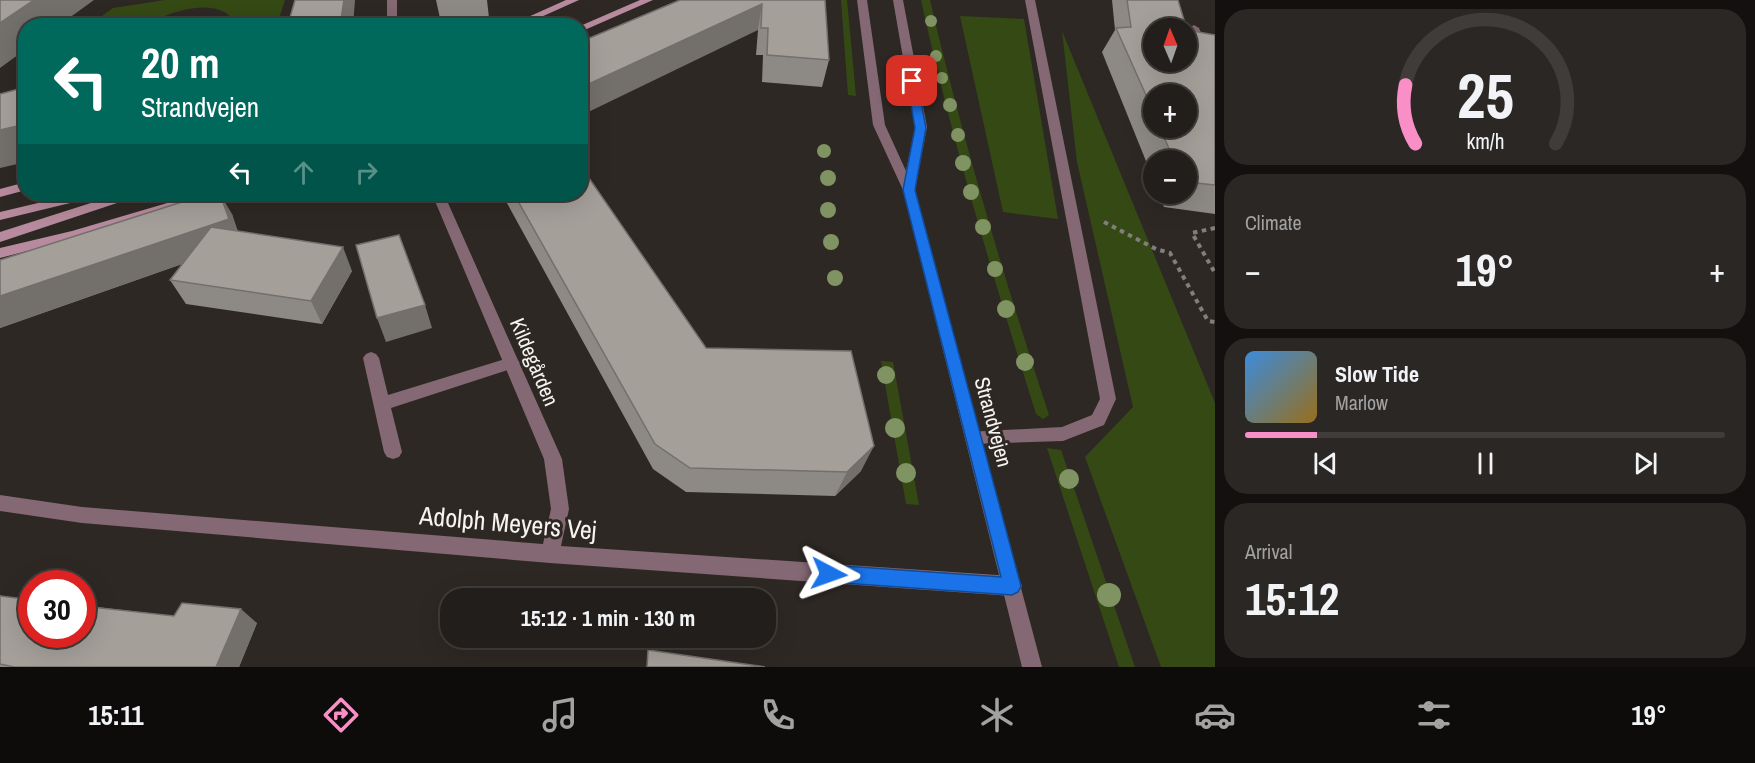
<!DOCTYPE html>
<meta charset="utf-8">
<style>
body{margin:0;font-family:"Archivo Narrow",sans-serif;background:#2a2724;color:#f1f3f6;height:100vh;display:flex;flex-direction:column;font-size:22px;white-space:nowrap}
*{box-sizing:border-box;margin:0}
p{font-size:20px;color:#a2a2a3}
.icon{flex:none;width:33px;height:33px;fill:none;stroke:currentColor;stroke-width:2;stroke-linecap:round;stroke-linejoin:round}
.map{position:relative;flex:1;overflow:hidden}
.side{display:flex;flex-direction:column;gap:9px;padding:9px;background:#13100f;width:540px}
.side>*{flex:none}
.hud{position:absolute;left:18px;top:18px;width:570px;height:183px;border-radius:24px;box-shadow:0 6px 24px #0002,0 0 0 2px #3f3c3a;background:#00695c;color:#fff;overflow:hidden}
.needle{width:39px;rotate:358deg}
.tools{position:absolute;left:1143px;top:18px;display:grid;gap:12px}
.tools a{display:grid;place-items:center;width:54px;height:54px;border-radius:50%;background:#221e1b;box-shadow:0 6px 24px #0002,0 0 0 2px #3f3c3a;font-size:30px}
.speed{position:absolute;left:18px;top:570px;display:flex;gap:12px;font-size:30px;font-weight:700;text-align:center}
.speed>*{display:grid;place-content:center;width:78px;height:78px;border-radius:50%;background:#221e1b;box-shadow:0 6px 24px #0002,0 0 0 2px #3f3c3a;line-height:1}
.speed .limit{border:9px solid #d22;background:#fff;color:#111}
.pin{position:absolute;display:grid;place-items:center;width:51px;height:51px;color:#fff;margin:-26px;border-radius:12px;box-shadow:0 3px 9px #0006}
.me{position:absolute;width:66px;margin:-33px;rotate:94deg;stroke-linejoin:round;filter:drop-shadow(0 0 4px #0008)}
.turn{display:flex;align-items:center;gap:21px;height:126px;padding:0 24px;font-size:27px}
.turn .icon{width:78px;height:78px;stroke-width:2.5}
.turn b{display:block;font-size:42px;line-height:51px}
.lanes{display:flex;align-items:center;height:57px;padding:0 24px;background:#0003;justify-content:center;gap:30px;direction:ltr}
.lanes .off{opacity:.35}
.big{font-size:45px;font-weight:700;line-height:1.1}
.side .tile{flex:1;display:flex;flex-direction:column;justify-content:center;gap:9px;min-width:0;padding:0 21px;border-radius:24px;background:#2a2724}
.side .dial{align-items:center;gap:0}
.dial svg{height:156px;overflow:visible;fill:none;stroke:#3f3c3a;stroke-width:7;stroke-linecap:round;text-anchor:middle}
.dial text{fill:#f1f3f6;stroke:none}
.song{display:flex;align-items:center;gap:18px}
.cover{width:72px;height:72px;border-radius:9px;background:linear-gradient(135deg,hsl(210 70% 55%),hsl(40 70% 35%))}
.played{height:6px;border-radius:3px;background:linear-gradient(90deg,#fa8fc7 15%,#3f3c3a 15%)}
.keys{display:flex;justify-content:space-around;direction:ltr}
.heat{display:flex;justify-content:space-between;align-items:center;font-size:33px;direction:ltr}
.trip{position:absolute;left:440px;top:588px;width:336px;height:60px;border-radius:24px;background:#221e1b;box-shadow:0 6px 24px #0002,0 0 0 2px #3f3c3a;font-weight:700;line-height:60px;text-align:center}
.dock{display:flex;height:96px;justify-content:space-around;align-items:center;background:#0e0c0b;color:#a2a2a3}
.dock .icon{width:42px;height:42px}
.dock .current{color:#fa8fc7}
.dock b{font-size:27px;color:#f1f3f6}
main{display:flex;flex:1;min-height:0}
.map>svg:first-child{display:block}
.green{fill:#354915}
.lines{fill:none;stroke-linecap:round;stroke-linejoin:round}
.path{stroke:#827e7b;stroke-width:4;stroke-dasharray:4.5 4.5;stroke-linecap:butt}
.service{fill:#846873;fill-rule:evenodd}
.minor{fill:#846873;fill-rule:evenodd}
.tertiary{fill:#846873;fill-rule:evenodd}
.secondary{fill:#b78b9d;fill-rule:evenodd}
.tree{fill:#809362}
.wall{fill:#8d8984;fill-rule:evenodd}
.shaded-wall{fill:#736f6b}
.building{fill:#a49f99;stroke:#736f6b;stroke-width:1.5;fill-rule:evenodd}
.route{fill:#1a73e8;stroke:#114b97;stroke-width:1.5}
.labels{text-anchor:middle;stroke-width:6;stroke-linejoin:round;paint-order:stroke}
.street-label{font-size:21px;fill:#f7f3f1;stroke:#2d2824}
.near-street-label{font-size:26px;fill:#f7f3f1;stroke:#2d2824}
</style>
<main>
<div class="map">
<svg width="1215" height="667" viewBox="0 0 1215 667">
<rect width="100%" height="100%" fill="#2d2824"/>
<!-- green -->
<path class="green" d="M 165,0 L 285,0 L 277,25 L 232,25 L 234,21 C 220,0 185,8 165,16 C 159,19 155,25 149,25 C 130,29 108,25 88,26 L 113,8 Z
M 841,0 L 847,0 L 856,96 L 848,95 Z
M 921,0 L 930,0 C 963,141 1004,278 1049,415 L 1043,419 L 1036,414 C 993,277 952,141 921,0 Z
M 960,16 L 1024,19 L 1058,219 L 1003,212 Z
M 1062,31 L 1215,403 L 1215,667 L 1161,667 L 1085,457 L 1133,407 L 1077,162 Z
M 881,361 L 893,362 L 919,505 L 906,504 Z
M 1047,448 L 1061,450 L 1135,667 L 1119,667 Z"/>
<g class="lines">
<!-- path -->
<path class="path" d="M 1104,222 L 1156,249 L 1170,253 L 1208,321 L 1215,322
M 1215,228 L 1192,233 L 1215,273"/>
<!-- service -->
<path class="service" d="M 1025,0 L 1035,0 L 1116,399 L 1104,425 L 1063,441 L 974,444 L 968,442 L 966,437 L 968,432 L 1062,427 L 1092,415 L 1100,399 Z
M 1194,25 L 1199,28 L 1204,40 L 1215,47 L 1215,54 L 1196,44 L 1189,28 Z
M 371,352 L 376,354 L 379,358 L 388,395 L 512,357 L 517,359 L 520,363 L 517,367 L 391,408 L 402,452 L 399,457 L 393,459 L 387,457 L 384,452 L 363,358 L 366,354 Z"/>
<!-- minor -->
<path class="minor" d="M 387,0 L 397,0 L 397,26 L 387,26 Z
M 432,194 L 444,194 L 562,459 L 569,509 L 561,546 L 1012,576 L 1019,579 L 1022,586 L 1019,593 L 1012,596 L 550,563 L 82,523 L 0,511 L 0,495 L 82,507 L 543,544 L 551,509 L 544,459 Z"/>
<!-- tertiary -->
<path class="tertiary" d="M 857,0 L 867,0 L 885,125 L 906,171 L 915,127 L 893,0 L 903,0 L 927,127 L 915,190 L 1042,667 L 1022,667 L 903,190 L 873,125 Z"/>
<!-- secondary -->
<path class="secondary" d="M 566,0 L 579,0 L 521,26 L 508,26 Z
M 640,0 L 653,0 L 580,32 L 580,26 Z
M 26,182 L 26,190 L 0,197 L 0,189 Z
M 76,194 L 97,194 L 95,197 L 0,220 L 0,212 Z
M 119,194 L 137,194 L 135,197 L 0,242 L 0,232 Z
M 198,194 L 216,194 L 214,197 L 78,238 L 0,258 L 0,248 L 72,231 Z"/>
</g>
<!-- trees -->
<g class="tree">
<circle cx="931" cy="21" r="6"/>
<circle cx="936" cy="56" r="6"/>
<circle cx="942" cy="78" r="6"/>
<circle cx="950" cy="105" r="7"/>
<circle cx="958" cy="135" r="7"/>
<circle cx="824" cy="151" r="7"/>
<circle cx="963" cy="163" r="8"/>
<circle cx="828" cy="178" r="8"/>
<circle cx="971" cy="192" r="8"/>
<circle cx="828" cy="210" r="8"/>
<circle cx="983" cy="227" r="8"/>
<circle cx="831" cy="242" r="8"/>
<circle cx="995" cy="269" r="8"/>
<circle cx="835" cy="278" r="8"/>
<circle cx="1006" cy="309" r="9"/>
<circle cx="1025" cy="362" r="9"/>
<circle cx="886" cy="375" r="9"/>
<circle cx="895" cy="428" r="10"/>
<circle cx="906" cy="473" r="10"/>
<circle cx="1069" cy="479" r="10"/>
<circle cx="1109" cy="595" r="12"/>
</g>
<!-- wall -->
<path class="wall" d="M 436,0 L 487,0 L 489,18 L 441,23 Z
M 680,0 L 825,0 L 829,60 L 822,87 L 762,82 L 763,55 L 756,55 L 758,30 Z
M 1112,0 L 1178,0 L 1187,30 L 1215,35 L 1215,214 L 1164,207 L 1158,194 L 1186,194 L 1186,160 L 1154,160 L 1154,181 L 1102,52 L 1115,30 ZM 1154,94 L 1186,128 L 1154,128 Z
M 502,194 L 580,194 L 706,348 L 861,471 L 835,496 L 686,492 L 653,469 Z
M 232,214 L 237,231 L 352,271 L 322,324 L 186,304 L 170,280 L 182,264 L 0,328 L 0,260 Z
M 0,595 L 2,596 L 174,616 L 257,623 L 239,667 L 0,667 Z"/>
<!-- shaded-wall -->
<path class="shaded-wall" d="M 34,0 L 94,0 L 58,26 L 26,26 L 26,49 L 0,68 L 0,23 Z
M 344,0 L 355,0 L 353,26 L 340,26 Z
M 762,4 L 758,30 L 580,116 L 580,88 Z
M 26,124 L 26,162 L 0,168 L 0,130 Z
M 220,194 L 232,214 L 242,243 L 0,328 L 0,296 Z
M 343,247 L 352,271 L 322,324 L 311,301 Z
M 425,305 L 432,328 L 386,342 L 377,318 Z
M 874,446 L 861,471 L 835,496 L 847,472 Z
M 241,609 L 257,623 L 239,667 L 216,667 Z"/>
<!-- building -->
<path class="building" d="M 0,0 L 34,0 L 0,23 Z
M 295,0 L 344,0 L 340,26 L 271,26 L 289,21 Z
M 680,0 L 825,0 L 829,60 L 767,55 L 768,28 L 761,28 L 762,4 L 580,88 L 580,42 Z
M 1127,0 L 1178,0 L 1187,30 L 1215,35 L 1215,185 L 1186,182 L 1186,160 L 1174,160 L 1160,128 L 1186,128 L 1186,94 L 1154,94 L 1154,113 L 1116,28 L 1131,27 ZM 1154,28 L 1186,28 L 1186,62 L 1154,62 Z
M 26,87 L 26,124 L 0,130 L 0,94 Z
M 580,165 L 706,348 L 851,351 L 874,446 L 847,472 L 690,468 L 655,444 L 514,194 L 580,194 Z
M 207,194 L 220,194 L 229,219 L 0,296 L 0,260 Z
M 211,227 L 343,247 L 311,301 L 170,280 Z
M 399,235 L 425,305 L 377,318 L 356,245 Z
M 0,596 L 32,600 L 32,634 L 82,634 L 82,606 L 174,616 L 182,603 L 241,609 L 216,667 L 14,667 L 0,664 Z
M 648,650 L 765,667 L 647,667 Z"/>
<!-- route -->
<path class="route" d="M 912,79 L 917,81 L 926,128 L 915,190 L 1021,586 L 1018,592 L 1012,595 L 829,582 L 823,580 L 820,574 L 823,568 L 829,565 L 1001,577 L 903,190 L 915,128 L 907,81 Z"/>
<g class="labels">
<!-- street labels -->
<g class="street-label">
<text transform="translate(534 362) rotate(67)" y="7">Kildegården</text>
<text transform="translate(993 422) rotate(75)" y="7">Strandvejen</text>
</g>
<!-- near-street labels -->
<g class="near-street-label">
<text transform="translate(508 523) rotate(5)" y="9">Adolph Meyers Vej</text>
</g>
</g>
</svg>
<div class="tools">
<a><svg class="needle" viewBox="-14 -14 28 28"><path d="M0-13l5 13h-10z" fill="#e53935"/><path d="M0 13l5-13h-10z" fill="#a2a2a3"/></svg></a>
<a>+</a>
<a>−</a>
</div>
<div class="speed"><div class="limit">30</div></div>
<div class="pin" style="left:912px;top:81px;background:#d93025"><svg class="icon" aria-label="arrive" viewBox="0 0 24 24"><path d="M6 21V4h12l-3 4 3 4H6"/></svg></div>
<svg class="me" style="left:829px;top:574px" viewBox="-20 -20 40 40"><path d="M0-17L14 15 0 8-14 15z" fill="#1a73e8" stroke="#fff" stroke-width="4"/></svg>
<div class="trip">15:12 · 1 min · 130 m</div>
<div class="hud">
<div class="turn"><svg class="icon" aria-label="left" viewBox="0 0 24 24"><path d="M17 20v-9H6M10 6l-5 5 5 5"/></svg><div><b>20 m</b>Strandvejen</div></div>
<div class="lanes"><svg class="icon" aria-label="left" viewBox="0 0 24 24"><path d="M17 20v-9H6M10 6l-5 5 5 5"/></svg><svg class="icon off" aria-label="ahead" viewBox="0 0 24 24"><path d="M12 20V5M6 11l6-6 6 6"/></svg><svg class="icon off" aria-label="right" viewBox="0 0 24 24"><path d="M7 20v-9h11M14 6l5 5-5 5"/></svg></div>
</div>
</div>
<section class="side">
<div class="tile dial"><svg viewBox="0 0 100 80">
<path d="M14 69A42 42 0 1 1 86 69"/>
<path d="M14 69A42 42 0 0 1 9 39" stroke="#fa8fc7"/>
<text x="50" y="56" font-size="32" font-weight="700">25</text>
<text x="50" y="72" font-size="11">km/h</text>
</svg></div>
<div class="tile"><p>Climate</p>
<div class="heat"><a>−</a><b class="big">19°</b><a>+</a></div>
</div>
<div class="tile">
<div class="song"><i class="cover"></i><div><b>Slow Tide</b><p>Marlow</p></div></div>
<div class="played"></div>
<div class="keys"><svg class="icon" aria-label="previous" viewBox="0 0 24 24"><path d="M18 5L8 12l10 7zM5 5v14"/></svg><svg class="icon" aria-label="pause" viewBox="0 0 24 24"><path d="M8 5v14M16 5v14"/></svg><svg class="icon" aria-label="next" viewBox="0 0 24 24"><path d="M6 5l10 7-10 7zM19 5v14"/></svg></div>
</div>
<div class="tile"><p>Arrival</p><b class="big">15:12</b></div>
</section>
</main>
<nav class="dock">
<b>15:11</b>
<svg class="icon current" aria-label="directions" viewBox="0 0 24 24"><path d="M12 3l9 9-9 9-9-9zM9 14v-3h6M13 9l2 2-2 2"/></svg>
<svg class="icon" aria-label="music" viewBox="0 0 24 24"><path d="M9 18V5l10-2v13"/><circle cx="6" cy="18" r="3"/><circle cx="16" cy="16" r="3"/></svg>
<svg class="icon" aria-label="phone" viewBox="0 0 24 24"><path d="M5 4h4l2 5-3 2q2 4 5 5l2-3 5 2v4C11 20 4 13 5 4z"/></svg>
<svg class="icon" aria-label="climate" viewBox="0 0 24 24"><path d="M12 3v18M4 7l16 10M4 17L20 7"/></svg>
<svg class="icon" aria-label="car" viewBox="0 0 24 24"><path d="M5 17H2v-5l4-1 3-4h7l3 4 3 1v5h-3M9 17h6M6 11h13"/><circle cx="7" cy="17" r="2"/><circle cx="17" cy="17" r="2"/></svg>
<svg class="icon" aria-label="filters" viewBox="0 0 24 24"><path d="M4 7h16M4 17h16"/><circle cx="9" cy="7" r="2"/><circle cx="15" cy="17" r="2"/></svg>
<b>19°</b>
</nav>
